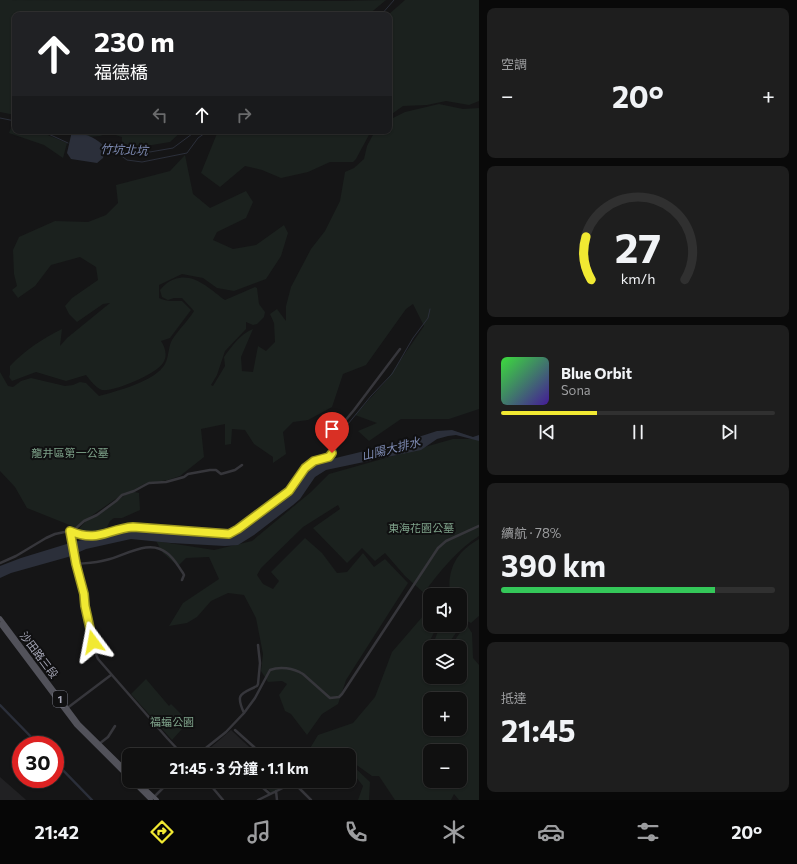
<!DOCTYPE html>
<html lang="zh-TW">
<meta charset="utf-8">
<style>
body{margin:0;font-family:Commissioner,"Noto Sans TC",sans-serif;background:#1e1e1e;color:#f1f3f6;height:100vh;display:flex;flex-direction:column;font-size:15px;white-space:nowrap}
*{box-sizing:border-box;margin:0}
p{font-size:13px;color:#9c9d9f}
.icon{flex:none;width:22px;height:22px;fill:none;stroke:currentColor;stroke-width:2;stroke-linecap:round;stroke-linejoin:round}
.map{position:relative;flex:1;overflow:hidden}
.side{display:flex;flex-direction:column;gap:8px;padding:8px;background:#090909;width:318px}
.side>*{flex:none}
.banner{position:absolute;left:12px;top:12px;width:380px;height:122px;border-radius:8px;box-shadow:0 1px 3px #0004,0 0 0 1px #303030;background:#202124;color:#fff;overflow:hidden}
.controls{position:absolute;left:423px;top:588px;display:grid;gap:8px}
.controls a{display:grid;place-items:center;width:44px;height:44px;border-radius:8px;background:#101010;box-shadow:0 1px 3px #0004,0 0 0 1px #303030;font-size:20px}
.speed{position:absolute;left:12px;top:736px;display:flex;gap:8px;font-size:20px;font-weight:700;text-align:center}
.speed>*{display:grid;place-content:center;width:52px;height:52px;border-radius:50%;background:#101010;box-shadow:0 1px 3px #0004,0 0 0 1px #303030;line-height:1}
.speed .limit{border:6px solid #d22;background:#fff;color:#111}
.pin{position:absolute;display:grid;place-items:center;width:34px;height:34px;color:#fff;margin:-41px -17px;border-radius:50% 50% 50% 0;rotate:-45deg;box-shadow:0 0 4px #0007}
.pin .icon{rotate:45deg}
.me{position:absolute;width:44px;margin:-22px;rotate:347deg;stroke-linejoin:round;filter:drop-shadow(0 0 3px #0008)}
.turn{display:flex;align-items:center;gap:14px;height:84px;padding:0 16px;font-size:18px}
.turn .icon{width:52px;height:52px;stroke-width:2.5}
.turn b{display:block;font-size:28px;line-height:34px}
.lanes{display:flex;align-items:center;height:38px;padding:0 16px;background:#0003;justify-content:center;gap:20px;direction:ltr}
.lanes .off{opacity:.35}
.big{font-size:30px;font-weight:700;line-height:1.1}
.side .card{flex:1;display:flex;flex-direction:column;justify-content:center;gap:6px;min-width:0;padding:0 14px;border-radius:8px;background:#1e1e1e}
.side .dial{align-items:center;gap:0}
.dial svg{height:104px;overflow:visible;fill:none;stroke:#303030;stroke-width:7;stroke-linecap:round;text-anchor:middle}
.dial text{fill:#f1f3f6;stroke:none}
.song{display:flex;align-items:center;gap:12px}
.cover{width:48px;height:48px;border-radius:6px;background:linear-gradient(135deg,hsl(120 70% 55%),hsl(260 70% 35%))}
.played{height:4px;border-radius:2px;background:linear-gradient(90deg,#f1e932 35%,#303030 35%)}
.keys{display:flex;justify-content:space-around;direction:ltr}
.heat{display:flex;justify-content:space-between;align-items:center;font-size:22px;direction:ltr}
.charge{height:6px;border-radius:3px;background:linear-gradient(90deg,#34c759 78%,#303030 0)}
.trip{position:absolute;left:122px;top:748px;width:234px;height:40px;border-radius:8px;background:#101010;box-shadow:0 1px 3px #0004,0 0 0 1px #303030;font-weight:700;line-height:40px;text-align:center}
.tabs{display:flex;height:64px;justify-content:space-around;align-items:center;background:#060606;color:#9c9d9f}
.tabs .icon{width:28px;height:28px}
.tabs .selected{color:#f1e932}
.tabs b{font-size:18px;color:#f1f3f6}
main{display:flex;flex:1;min-height:0}
.map>svg:first-child{display:block}
.built{fill:#212123}
.green{fill:#1b211e;fill-rule:evenodd}
.water{fill:#2b2f3a}
.lines{fill:none;stroke-linecap:round;stroke-linejoin:round}
.stream{stroke:#2b2f3a;stroke-width:1}
.canal{stroke:#2b2f3a;stroke-width:2.5}
.minor{stroke:#36363b;stroke-width:2.5}
.primary{stroke:#52525a;stroke-width:4}
.route-casing{stroke:#9d9720;stroke-width:10}
.route{stroke:#f1e932;stroke-width:7}
.labels{text-anchor:middle;stroke-width:4;stroke-linejoin:round;paint-order:stroke}
.shield{fill:#101011;stroke:#797a85;stroke-width:1}
.shield-label{font-size:10px;font-weight:bold;fill:#a6a7b7}
.park-label{font-size:11px;fill:#7ea28a;stroke:#101011}
.street-label{font-size:11px;fill:#a6a7b7;stroke:#101011}
.water-label{font-size:12px;font-style:italic;fill:#7d8ab2;stroke:#101011}
</style>
<main>
<div class="map">
<svg width="479" height="800" viewBox="0 0 479 800">
<rect width="100%" height="100%" fill="#151516"/>
<!-- built -->
<path class="built" d="M 231,730 L 258,755 L 202,755 Z
M 0,777 L 24,798 L 26,800 L 0,800 Z"/>
<!-- green -->
<path class="green" d="M 0,0 L 342,1 L 386,0 L 368,15 L 15,15 L 15,115 L 0,112 Z
M 405,0 L 479,0 L 479,101 L 469,105 L 446,101 L 427,105 L 403,106 L 389,116 L 389,15 L 388,15 Z
M 439,104 L 463,109 L 479,108 L 479,409 L 449,419 L 401,419 L 369,441 L 358,431 L 377,423 L 355,415 L 386,381 L 424,326 L 413,304 L 406,309 L 366,365 L 343,374 L 332,407 L 308,420 L 293,422 L 283,432 L 286,454 L 273,463 L 273,457 L 254,444 L 245,430 L 232,429 L 231,444 L 225,445 L 225,424 L 201,429 L 204,457 L 180,476 L 168,480 L 144,484 L 132,491 L 124,493 L 74,528 L 72,526 L 27,508 L 15,487 L 0,471 L 0,372 L 8,386 L 13,387 L 21,381 L 31,378 L 65,386 L 73,385 L 80,382 L 86,383 L 99,396 C 117,391 156,381 165,364 C 169,357 168,347 172,340 C 178,330 188,321 194,311 L 182,298 L 174,298 L 168,300 L 162,297 L 160,290 C 165,284 169,281 175,279 C 194,272 211,290 225,300 L 255,287 L 257,288 L 259,304 L 265,312 L 264,317 L 257,324 L 253,325 L 246,322 L 246,329 L 225,351 L 217,375 L 211,385 L 213,386 L 225,366 L 224,357 C 232,346 240,334 253,329 L 241,357 L 242,371 L 253,372 L 258,346 L 266,351 L 275,342 L 274,323 L 270,314 L 277,309 L 286,321 L 286,306 L 291,287 L 311,249 L 325,231 L 340,201 L 345,172 L 354,168 L 364,159 L 367,146 L 375,131 L 389,131 L 389,120 L 405,112 Z
M 11,128 L 15,130 L 15,131 L 30,134 L 32,131 L 38,131 L 67,143 L 63,158 L 44,145 L 9,133 Z
M 71,131 L 182,131 L 170,142 L 134,148 L 122,146 L 122,137 L 109,133 L 100,136 L 84,137 Z
M 218,131 L 371,131 L 356,159 L 353,162 L 330,162 L 308,172 L 281,178 L 262,170 L 245,166 L 220,187 L 201,173 Z
M 185,155 L 193,194 L 210,208 L 246,191 L 253,202 L 246,218 L 217,232 L 213,240 L 233,249 L 256,245 L 284,225 L 288,233 L 281,256 L 266,279 L 234,291 L 217,288 L 203,278 L 182,274 L 159,285 L 159,298 C 167,302 173,301 182,301 L 191,310 L 170,338 L 161,341 C 165,347 168,356 163,363 C 156,374 114,392 102,390 C 96,388 90,380 86,375 L 66,381 L 36,372 L 12,381 L 9,377 L 10,374 L 10,366 C 25,350 42,339 62,329 L 60,346 L 67,338 L 110,303 L 103,304 L 77,322 L 69,314 L 65,306 L 72,298 L 98,280 L 96,267 L 80,257 L 51,265 L 35,286 L 18,298 L 12,290 L 17,286 L 14,274 L 13,250 L 19,237 L 55,221 L 88,222 L 106,215 L 118,203 L 116,185 L 170,171 Z
M 453,439 L 479,439 L 479,536 C 457,550 439,572 424,593 L 405,576 L 385,553 L 375,561 L 362,548 L 347,563 L 313,528 L 340,509 L 338,505 L 303,527 L 261,568 L 257,575 L 263,584 L 273,589 L 279,581 L 271,572 L 305,538 L 322,553 L 337,573 L 347,572 L 363,553 L 374,567 L 385,559 L 408,583 L 346,680 L 338,704 L 322,714 L 307,735 L 291,714 L 285,711 L 279,695 L 287,684 L 282,681 L 268,682 L 261,671 L 263,654 L 256,618 L 244,595 L 228,593 L 211,601 L 197,617 L 187,623 L 169,626 L 183,603 L 219,579 L 209,557 L 186,558 L 178,566 L 163,553 L 156,541 L 214,550 L 252,541 L 311,492 L 329,474 Z
M 135,492 L 139,493 L 140,510 L 122,518 L 114,518 L 110,521 L 106,529 L 106,532 C 95,535 88,536 76,532 L 86,521 L 113,504 L 125,495 Z
M 479,539 L 479,616 L 471,623 L 465,620 L 446,647 L 432,647 L 438,631 L 452,628 L 453,625 L 460,625 L 460,595 L 450,595 C 447,569 456,552 479,539 Z
M 430,608 L 430,625 L 450,625 L 437,627 L 428,644 L 428,652 L 430,652 L 430,677 L 460,677 L 460,647 L 450,647 L 466,624 L 472,633 L 473,658 L 479,665 L 479,800 L 459,800 L 454,794 L 451,800 L 395,800 L 379,776 L 372,776 L 351,761 L 349,761 L 349,755 L 306,755 L 318,735 L 353,723 L 375,697 L 392,652 ZM 430,699 L 460,699 L 460,729 L 430,729 ZM 430,751 L 460,751 L 460,781 L 430,781 Z
M 146,679 L 169,706 L 171,704 L 187,720 L 182,729 L 172,740 L 131,694 Z
M 349,765 L 352,765 L 370,782 L 369,800 L 358,800 L 363,786 L 349,768 Z
M 268,781 L 289,781 L 292,783 L 272,793 L 264,785 Z"/>
<!-- water -->
<path class="water" d="M 72,131 C 87,135 94,136 105,147 L 103,158 L 97,163 L 71,159 L 67,153 Z
M 452,430 L 473,437 L 479,435 L 479,441 L 456,435 L 448,436 L 437,439 L 421,450 L 326,470 L 315,477 L 300,499 L 293,505 L 254,535 L 238,545 L 225,546 L 171,543 L 131,539 L 86,549 L 68,557 L 11,573 L 0,578 L 0,566 L 21,558 L 70,543 L 118,531 L 134,529 L 212,534 L 227,536 L 238,532 L 291,493 L 304,473 L 315,463 L 406,441 L 437,431 Z"/>
<g class="lines">
<!-- stream -->
<path class="stream" d="M 381,15 L 394,0
M 0,118 L 15,121
M 42,131 L 68,143
M 105,151 L 144,153 L 173,148 L 196,131
M 116,152 L 127,160 L 142,162 L 187,153 L 198,138 L 208,131
M 335,457 L 337,443 L 343,430 L 371,396 L 392,374 L 413,338 L 428,318 L 430,309"/>
<!-- canal -->
<path class="canal" d="M 0,705 L 39,745
M 55,762 L 92,800"/>
<!-- minor -->
<path class="minor" d="M 70,531 C 99,542 106,529 133,527 L 225,534 L 233,532 L 238,529 L 289,491 L 305,468 L 314,461 L 331,456 L 336,434 L 339,428 L 354,410 L 400,349
M 70,532 L 76,564 L 84,594 L 85,607 L 95,652 L 98,659 L 167,738 L 183,755
M 0,563 L 16,556 L 46,538 L 55,534 L 74,530 L 84,521 L 97,515 L 116,501 L 122,495 L 134,491 L 145,485 L 149,483 L 166,482 L 184,477 L 188,474 L 210,470 L 216,470 L 221,474 L 235,470 L 242,465
M 76,564 C 86,563 96,563 106,560 C 125,556 149,538 167,553 C 174,558 178,566 183,573 L 184,575 L 182,580
M 66,709 L 111,675
M 244,713 C 235,693 241,694 257,686 L 258,684 L 260,663 L 258,645
M 235,730 L 263,755
M 99,744 L 108,737 L 115,726
M 197,755 L 226,732 L 244,713 L 255,698 L 270,670 C 280,666 293,668 303,674 L 330,698 L 339,697 L 342,694 L 438,548 L 446,541 L 479,526
M 162,781 L 166,785
M 207,781 L 223,800
M 255,781 L 270,794
M 292,781 L 311,800
M 260,786 L 266,781
M 276,791 L 277,800
M 153,798 L 170,781
M 258,800 L 293,783"/>
<!-- primary -->
<path class="primary" d="M 0,618 L 79,724 L 129,773
M 0,624 L 76,725 L 129,778
M 132,781 L 151,800
M 137,781 L 157,800"/>
</g>
<g class="lines">
<defs>
<path id="route" d="M 93,642 L 85,606 L 84,594 L 76,564 L 70,531 C 98,543 107,529 133,527 L 229,534 L 238,529 L 289,491 L 305,468 L 314,461 L 329,457 L 332,453"/>
</defs>
<!-- route casing -->
<use href="#route" class="route-casing"/>
<!-- route -->
<use href="#route" class="route"/>
</g>
<g class="labels">
<!-- shield labels -->
<rect class="shield" x="53" y="691" width="14" height="16" rx="3"/>
<g class="shield-label">
<text x="60" y="703">1</text>
</g>
<!-- park labels -->
<g class="park-label">
<text x="70" y="457">龍井區第一公墓</text>
<text x="421" y="532">東海花園公墓</text>
<text x="172" y="726">福蝠公園</text>
</g>
<!-- street labels -->
<g class="street-label">
<text transform="translate(39 655) rotate(53)" y="4">沙田路三段</text>
</g>
<!-- water labels -->
<g class="water-label">
<text transform="translate(124 150) rotate(2)" y="4">竹坑北坑</text>
<text transform="translate(391 449) rotate(-14)" y="4">山陽大排水</text>
</g>
</g>
</svg>
<div class="controls">
<a><svg class="icon" aria-label="sound" viewBox="0 0 24 24"><path d="M4 9h4l5-4v14l-5-4H4zM17 9q2 3 0 6"/></svg></a>
<a><svg class="icon" aria-label="layers" viewBox="0 0 24 24"><path d="M12 4l9 5-9 5-9-5zM3 14l9 5 9-5"/></svg></a>
<a>+</a>
<a>−</a>
</div>
<div class="speed"><div class="limit">30</div></div>
<div class="pin" style="left:332px;top:453px;background:#d93025"><svg class="icon" aria-label="arrive" viewBox="0 0 24 24"><path d="M6 21V4h12l-3 4 3 4H6"/></svg></div>
<svg class="me" style="left:93px;top:642px" viewBox="-20 -20 40 40"><path d="M0-17L14 15 0 8-14 15z" fill="#f1e932" stroke="#fff" stroke-width="4"/></svg>
<div class="trip">21:45 · 3 分鐘 · 1.1 km</div>
<div class="banner">
<div class="turn"><svg class="icon" aria-label="ahead" viewBox="0 0 24 24"><path d="M12 20V5M6 11l6-6 6 6"/></svg><div><b>230 m</b>福德橋</div></div>
<div class="lanes"><svg class="icon off" aria-label="left" viewBox="0 0 24 24"><path d="M17 20v-9H6M10 6l-5 5 5 5"/></svg><svg class="icon" aria-label="ahead" viewBox="0 0 24 24"><path d="M12 20V5M6 11l6-6 6 6"/></svg><svg class="icon off" aria-label="right" viewBox="0 0 24 24"><path d="M7 20v-9h11M14 6l5 5-5 5"/></svg></div>
</div>
</div>
<section class="side">
<div class="card"><p>空調</p>
<div class="heat"><a>−</a><b class="big">20°</b><a>+</a></div>
</div>
<div class="card dial"><svg viewBox="0 0 100 80">
<path d="M14 69A42 42 0 1 1 86 69"/>
<path d="M14 69A42 42 0 0 1 10 36" stroke="#f1e932"/>
<text x="50" y="56" font-size="32" font-weight="700">27</text>
<text x="50" y="72" font-size="11">km/h</text>
</svg></div>
<div class="card">
<div class="song"><i class="cover"></i><div><b>Blue Orbit</b><p>Sona</p></div></div>
<div class="played"></div>
<div class="keys"><svg class="icon" aria-label="previous" viewBox="0 0 24 24"><path d="M18 5L8 12l10 7zM5 5v14"/></svg><svg class="icon" aria-label="pause" viewBox="0 0 24 24"><path d="M8 5v14M16 5v14"/></svg><svg class="icon" aria-label="next" viewBox="0 0 24 24"><path d="M6 5l10 7-10 7zM19 5v14"/></svg></div>
</div>
<div class="card"><p>續航 · 78%</p><b class="big">390 km</b><div class="charge"></div></div>
<div class="card"><p>抵達</p><b class="big">21:45</b></div>
</section>
</main>
<nav class="tabs">
<b>21:42</b>
<svg class="icon selected" aria-label="directions" viewBox="0 0 24 24"><path d="M12 3l9 9-9 9-9-9zM9 14v-3h6M13 9l2 2-2 2"/></svg>
<svg class="icon" aria-label="music" viewBox="0 0 24 24"><path d="M9 18V5l10-2v13"/><circle cx="6" cy="18" r="3"/><circle cx="16" cy="16" r="3"/></svg>
<svg class="icon" aria-label="phone" viewBox="0 0 24 24"><path d="M5 4h4l2 5-3 2q2 4 5 5l2-3 5 2v4C11 20 4 13 5 4z"/></svg>
<svg class="icon" aria-label="climate" viewBox="0 0 24 24"><path d="M12 3v18M4 7l16 10M4 17L20 7"/></svg>
<svg class="icon" aria-label="car" viewBox="0 0 24 24"><path d="M5 17H2v-5l4-1 3-4h7l3 4 3 1v5h-3M9 17h6M6 11h13"/><circle cx="7" cy="17" r="2"/><circle cx="17" cy="17" r="2"/></svg>
<svg class="icon" aria-label="filters" viewBox="0 0 24 24"><path d="M4 7h16M4 17h16"/><circle cx="9" cy="7" r="2"/><circle cx="15" cy="17" r="2"/></svg>
<b>20°</b>
</nav>
